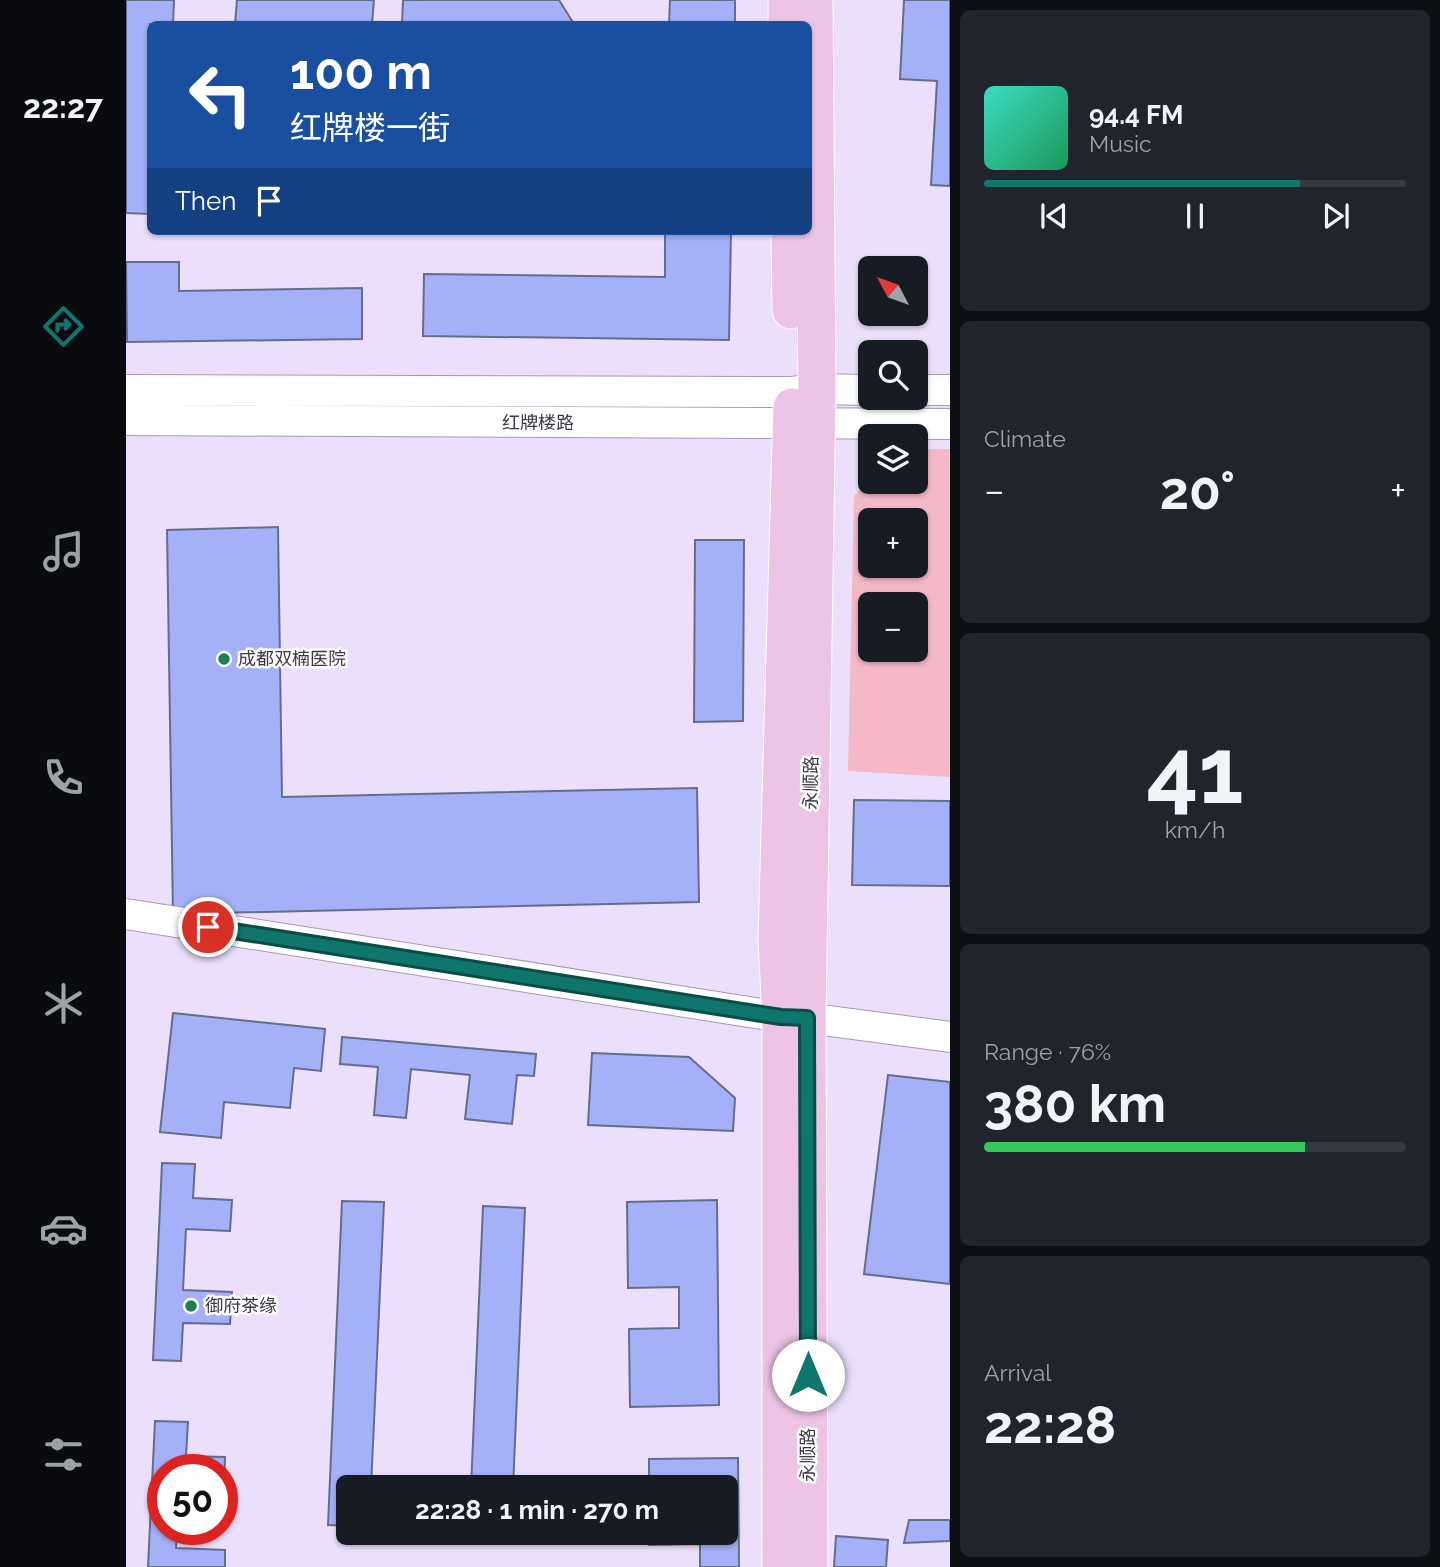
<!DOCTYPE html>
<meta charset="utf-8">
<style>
body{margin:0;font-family:Raleway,"Noto Sans SC",sans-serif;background:#20242c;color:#f1f3f6;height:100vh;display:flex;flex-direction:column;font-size:26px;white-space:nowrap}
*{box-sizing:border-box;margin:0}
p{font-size:23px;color:#9ea1a6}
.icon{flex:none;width:38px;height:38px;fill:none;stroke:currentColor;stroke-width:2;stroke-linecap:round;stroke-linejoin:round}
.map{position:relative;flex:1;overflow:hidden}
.panel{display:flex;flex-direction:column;gap:10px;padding:10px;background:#0d0f14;width:490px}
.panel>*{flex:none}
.hud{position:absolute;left:21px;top:21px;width:665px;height:214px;border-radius:10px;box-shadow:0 2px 5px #0004;background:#1a4fa0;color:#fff;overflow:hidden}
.needle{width:46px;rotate:311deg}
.fabs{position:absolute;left:732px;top:256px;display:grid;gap:14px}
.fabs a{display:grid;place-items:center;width:70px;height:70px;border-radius:10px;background:#171b24;box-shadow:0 2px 5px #0004;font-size:35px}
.speed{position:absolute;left:21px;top:1454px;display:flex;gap:14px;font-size:35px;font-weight:700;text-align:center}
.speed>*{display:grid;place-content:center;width:91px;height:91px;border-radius:50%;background:#171b24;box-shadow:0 2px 5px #0004;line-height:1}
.speed .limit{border:10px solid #d22;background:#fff;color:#111}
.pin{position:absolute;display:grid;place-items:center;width:60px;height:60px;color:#fff;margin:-30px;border:4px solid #fff;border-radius:50%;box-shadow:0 2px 7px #0007}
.me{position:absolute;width:77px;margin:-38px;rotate:0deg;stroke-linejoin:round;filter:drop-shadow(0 0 5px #0008)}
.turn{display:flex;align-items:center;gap:24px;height:147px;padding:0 28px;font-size:32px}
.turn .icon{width:91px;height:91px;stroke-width:2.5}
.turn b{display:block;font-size:49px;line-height:60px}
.then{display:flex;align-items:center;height:66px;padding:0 28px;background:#0003;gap:14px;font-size:26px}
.big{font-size:52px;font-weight:700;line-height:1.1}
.panel .tile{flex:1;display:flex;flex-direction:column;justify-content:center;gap:10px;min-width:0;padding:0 24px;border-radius:10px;background:#20242c}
.panel .dial{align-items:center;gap:0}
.dial b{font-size:91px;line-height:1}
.song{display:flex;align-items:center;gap:21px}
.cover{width:84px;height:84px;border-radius:10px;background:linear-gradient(135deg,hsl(170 70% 55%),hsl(150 70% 35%))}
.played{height:7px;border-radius:4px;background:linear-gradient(90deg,#0f766e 75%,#363941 75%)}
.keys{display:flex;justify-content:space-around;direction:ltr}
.heat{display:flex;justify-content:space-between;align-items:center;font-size:38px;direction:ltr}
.charge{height:10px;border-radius:5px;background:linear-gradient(90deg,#34c759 76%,#363941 0)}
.trip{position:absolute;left:210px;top:1475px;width:402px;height:70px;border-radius:10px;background:#171b24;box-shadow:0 2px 5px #0004;font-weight:700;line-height:70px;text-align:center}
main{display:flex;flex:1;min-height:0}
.tabs{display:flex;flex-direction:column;width:126px;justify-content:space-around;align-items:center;background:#090b0e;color:#9ea1a6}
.tabs .icon{width:49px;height:49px}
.tabs .selected{color:#0f766e}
.tabs b{font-size:32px;color:#f1f3f6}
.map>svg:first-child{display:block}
.green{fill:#f5b8c7;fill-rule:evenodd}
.building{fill:#a4b0f8;stroke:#666c8b;stroke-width:2}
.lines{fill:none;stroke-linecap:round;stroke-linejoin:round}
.minor-casing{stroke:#a798b9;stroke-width:32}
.major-casing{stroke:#fff;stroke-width:39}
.minor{stroke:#fff;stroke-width:30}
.major{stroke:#eec4e6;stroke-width:37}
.route-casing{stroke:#0a4d48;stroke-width:18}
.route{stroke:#0f766e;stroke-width:12}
.poi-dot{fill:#1b7f58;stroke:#fff;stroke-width:2.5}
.labels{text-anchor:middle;stroke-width:5;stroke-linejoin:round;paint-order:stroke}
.street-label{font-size:18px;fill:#3e3846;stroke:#fff}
.poi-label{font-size:18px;fill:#3e3846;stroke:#fff;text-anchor:start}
</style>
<main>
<nav class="tabs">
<b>22:27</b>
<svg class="icon selected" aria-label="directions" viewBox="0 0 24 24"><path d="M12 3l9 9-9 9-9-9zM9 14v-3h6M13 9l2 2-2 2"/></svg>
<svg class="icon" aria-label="music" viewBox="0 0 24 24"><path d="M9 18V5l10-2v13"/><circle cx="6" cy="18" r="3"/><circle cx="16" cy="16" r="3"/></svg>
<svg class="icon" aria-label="phone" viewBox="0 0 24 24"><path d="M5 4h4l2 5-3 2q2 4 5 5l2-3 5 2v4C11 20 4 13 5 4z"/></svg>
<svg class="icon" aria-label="climate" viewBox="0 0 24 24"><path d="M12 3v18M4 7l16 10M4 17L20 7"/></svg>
<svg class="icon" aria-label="car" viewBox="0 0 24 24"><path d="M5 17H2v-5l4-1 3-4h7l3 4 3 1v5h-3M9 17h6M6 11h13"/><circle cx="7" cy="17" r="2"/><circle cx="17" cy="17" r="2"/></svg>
<svg class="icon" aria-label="filters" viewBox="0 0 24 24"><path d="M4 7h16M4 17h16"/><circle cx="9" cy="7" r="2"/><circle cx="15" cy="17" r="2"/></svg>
</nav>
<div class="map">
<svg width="824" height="1567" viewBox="0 0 824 1567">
<rect width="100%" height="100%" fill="#ebdffb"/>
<!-- green -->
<path class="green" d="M 789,449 L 824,449 L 824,777 L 722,771 L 728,496 L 744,478 L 744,481 L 789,481 ZM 744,520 L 789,520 L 789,565 L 744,565 ZM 744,604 L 789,604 L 789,649 L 744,649 Z"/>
<!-- building -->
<path class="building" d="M 0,0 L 48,0 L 47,24 L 24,24 L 24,214 L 0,213 Z
M 111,0 L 248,0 L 246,24 L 109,24 Z
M 277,0 L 433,0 L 448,24 L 276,24 Z
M 544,0 L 609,0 L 609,24 L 543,24 Z
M 778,0 L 824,0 L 824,186 L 805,185 L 811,81 L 774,79 Z
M 539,231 L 605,231 L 603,340 L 297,336 L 298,274 L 539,277 Z
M 0,262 L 53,262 L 53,291 L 236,288 L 236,339 L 1,342 Z
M 152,527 L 156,797 L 571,788 L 573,902 L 47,914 L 41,530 Z
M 569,540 L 618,540 L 617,721 L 568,722 Z
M 728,800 L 824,801 L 824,886 L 726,885 Z
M 47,1013 L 199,1029 L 195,1071 L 168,1068 L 164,1108 L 98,1102 L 95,1138 L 34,1132 Z
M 216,1037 L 410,1054 L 408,1076 L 391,1075 L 386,1124 L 339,1119 L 344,1075 L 285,1069 L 280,1118 L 248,1115 L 252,1067 L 214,1064 Z
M 466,1053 L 563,1057 L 609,1098 L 607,1131 L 462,1125 Z
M 762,1075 L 824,1082 L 824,1284 L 738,1274 Z
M 36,1163 L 69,1164 L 67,1198 L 106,1200 L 104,1231 L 60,1229 L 57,1290 L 106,1292 L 104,1324 L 57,1323 L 55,1361 L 27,1360 Z
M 591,1200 L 593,1405 L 504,1407 L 503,1329 L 553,1328 L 553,1287 L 502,1288 L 501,1202 Z
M 216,1201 L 258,1202 L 245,1488 L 222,1488 L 222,1526 L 202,1525 Z
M 357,1206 L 399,1208 L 387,1488 L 345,1488 Z
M 29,1421 L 62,1422 L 60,1456 L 99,1457 L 98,1489 L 96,1470 L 37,1470 L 37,1530 L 51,1530 L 50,1548 L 99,1550 L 99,1567 L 22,1567 Z
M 612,1458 L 613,1567 L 574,1567 L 574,1544 L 523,1545 L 523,1533 L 600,1533 L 600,1488 L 523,1488 L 523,1459 Z
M 783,1520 L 824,1520 L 824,1541 L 778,1543 Z
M 710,1536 L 762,1540 L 760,1567 L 708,1567 Z"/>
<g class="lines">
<defs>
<path id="minor" d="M 0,390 L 666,392 L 691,389 L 744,390
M 789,390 L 824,390
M 0,420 L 824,424
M 0,914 L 655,1017 L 681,1018 L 824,1037"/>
<path id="major" d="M 661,0 L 661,24
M 664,231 L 665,310
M 655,1567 L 655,1017 L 651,939 L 666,407
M 683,1567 L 681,1018 L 691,389 L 688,0"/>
</defs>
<!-- minor casing -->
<use href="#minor" class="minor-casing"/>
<!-- major casing -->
<use href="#major" class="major-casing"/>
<!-- minor -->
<use href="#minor" class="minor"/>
<!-- major -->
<use href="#major" class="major"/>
</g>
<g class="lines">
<defs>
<path id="route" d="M 82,927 L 655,1017 L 681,1018 L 682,1375"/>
</defs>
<!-- route casing -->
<use href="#route" class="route-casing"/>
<!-- route -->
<use href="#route" class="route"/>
</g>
<!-- markers -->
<g class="poi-dot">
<circle cx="98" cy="659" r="7"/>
<circle cx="65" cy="1306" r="7"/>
</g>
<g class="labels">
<!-- street labels -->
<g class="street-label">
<text x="412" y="429">红牌楼路</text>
<text transform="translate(685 783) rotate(-89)" y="6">永顺路</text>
<text transform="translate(682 1455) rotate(-90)" y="6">永顺路</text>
</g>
<!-- poi labels -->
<g class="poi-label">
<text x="112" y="665">成都双楠医院</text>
<text x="79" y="1312">御府茶缘</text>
</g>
</g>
</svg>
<div class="fabs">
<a><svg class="needle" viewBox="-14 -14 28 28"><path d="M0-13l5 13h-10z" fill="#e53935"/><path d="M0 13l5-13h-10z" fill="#9ea1a6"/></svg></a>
<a><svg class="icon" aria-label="search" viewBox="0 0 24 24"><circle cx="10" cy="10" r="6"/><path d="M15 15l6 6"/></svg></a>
<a><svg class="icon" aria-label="layers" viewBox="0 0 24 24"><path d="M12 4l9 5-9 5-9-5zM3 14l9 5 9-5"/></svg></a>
<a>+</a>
<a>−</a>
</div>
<div class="speed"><div class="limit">50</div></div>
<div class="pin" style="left:82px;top:927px;background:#d93025"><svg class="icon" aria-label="arrive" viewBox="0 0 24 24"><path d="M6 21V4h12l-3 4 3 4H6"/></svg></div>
<svg class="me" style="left:682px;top:1375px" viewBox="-20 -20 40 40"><circle r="19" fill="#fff"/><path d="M0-13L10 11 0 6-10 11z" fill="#0f766e"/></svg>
<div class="trip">22:28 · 1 min · 270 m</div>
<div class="hud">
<div class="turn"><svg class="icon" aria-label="left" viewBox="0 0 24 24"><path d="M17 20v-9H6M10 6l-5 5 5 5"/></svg><div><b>100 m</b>红牌楼一街</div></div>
<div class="then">Then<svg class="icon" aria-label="arrive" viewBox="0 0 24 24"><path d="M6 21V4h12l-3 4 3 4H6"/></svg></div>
</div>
</div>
<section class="panel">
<div class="tile">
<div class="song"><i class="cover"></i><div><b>94.4 FM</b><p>Music</p></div></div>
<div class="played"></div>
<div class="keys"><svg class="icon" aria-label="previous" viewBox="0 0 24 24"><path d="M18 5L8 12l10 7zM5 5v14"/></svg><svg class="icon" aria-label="pause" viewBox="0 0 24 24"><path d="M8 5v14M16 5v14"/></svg><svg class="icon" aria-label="next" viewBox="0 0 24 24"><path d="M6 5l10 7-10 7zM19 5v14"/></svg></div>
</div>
<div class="tile"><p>Climate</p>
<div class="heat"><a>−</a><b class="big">20°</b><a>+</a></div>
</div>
<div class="tile dial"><b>41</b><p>km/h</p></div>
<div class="tile"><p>Range · 76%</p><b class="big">380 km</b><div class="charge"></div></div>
<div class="tile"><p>Arrival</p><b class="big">22:28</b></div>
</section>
</main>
